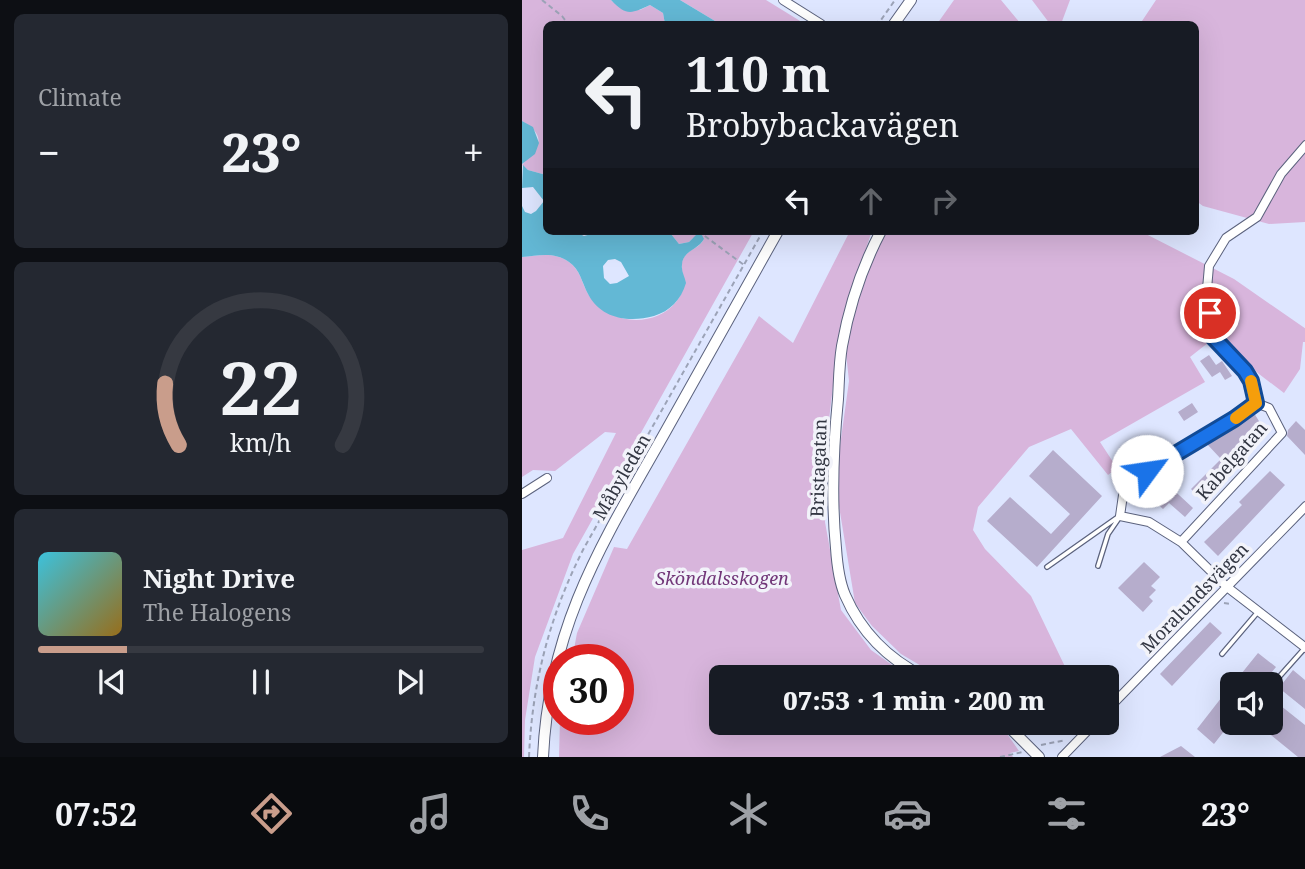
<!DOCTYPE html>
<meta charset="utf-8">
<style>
body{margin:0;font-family:"Noto Serif",serif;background:#242831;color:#f1f3f6;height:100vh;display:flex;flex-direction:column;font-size:26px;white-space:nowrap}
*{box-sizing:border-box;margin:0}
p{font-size:23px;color:#9ea1a6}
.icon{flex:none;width:38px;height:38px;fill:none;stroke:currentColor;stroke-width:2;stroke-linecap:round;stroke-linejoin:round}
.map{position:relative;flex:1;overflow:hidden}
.sheet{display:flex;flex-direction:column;gap:14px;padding:14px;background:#0d0f14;width:522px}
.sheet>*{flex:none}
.guide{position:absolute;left:21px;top:21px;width:656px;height:214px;border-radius:10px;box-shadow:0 7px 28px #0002;background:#171b24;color:#f1f3f6;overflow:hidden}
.buttons{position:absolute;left:698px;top:672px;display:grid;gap:14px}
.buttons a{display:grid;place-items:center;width:63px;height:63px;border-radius:10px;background:#171b24;box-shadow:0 7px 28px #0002;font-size:35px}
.speed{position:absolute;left:21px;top:644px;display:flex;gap:14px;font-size:35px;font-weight:700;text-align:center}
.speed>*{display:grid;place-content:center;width:91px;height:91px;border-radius:50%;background:#171b24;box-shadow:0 7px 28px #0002;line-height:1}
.speed .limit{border:10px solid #d22;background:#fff;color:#111}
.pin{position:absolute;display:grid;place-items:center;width:60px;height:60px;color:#fff;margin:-30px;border:4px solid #fff;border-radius:50%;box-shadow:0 2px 7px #0007}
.me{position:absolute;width:77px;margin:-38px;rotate:59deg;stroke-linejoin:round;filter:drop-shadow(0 0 5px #0008)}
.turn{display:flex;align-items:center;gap:24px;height:147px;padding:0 28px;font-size:32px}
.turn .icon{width:91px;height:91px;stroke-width:2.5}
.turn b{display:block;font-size:49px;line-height:60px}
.lanes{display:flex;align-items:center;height:66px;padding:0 28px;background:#0003;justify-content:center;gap:35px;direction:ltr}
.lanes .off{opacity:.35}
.big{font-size:52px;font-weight:800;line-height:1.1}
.sheet .card{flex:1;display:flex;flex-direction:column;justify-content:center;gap:10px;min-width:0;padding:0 24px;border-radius:10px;background:#242831}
.sheet .dial{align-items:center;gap:0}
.dial svg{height:182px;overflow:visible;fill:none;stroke:#363941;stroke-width:7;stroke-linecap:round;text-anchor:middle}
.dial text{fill:#f1f3f6;stroke:none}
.song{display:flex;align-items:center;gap:21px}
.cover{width:84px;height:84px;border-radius:10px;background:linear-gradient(135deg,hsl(190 70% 55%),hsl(40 70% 35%))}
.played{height:7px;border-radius:4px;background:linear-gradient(90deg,#c99d8b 20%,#363941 20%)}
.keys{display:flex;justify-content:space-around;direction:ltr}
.heat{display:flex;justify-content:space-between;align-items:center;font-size:38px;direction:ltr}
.trip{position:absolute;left:187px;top:665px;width:410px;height:70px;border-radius:10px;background:#171b24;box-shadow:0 7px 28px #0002;font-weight:800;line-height:70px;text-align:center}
.menu{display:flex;height:112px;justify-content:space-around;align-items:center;background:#090b0e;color:#9ea1a6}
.menu .icon{width:49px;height:49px}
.menu .selected{color:#c99d8b}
.menu b{font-size:32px;color:#f1f3f6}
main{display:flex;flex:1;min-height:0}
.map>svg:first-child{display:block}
.green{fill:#d8b5dc}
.water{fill:#63b8d5;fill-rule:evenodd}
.building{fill:#b6adcc}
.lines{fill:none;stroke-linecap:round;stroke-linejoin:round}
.service-casing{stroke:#5b627d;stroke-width:6}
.minor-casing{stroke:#5b627d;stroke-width:10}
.tertiary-casing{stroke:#5b627d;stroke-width:12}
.path{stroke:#9ca3b7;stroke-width:2;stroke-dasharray:5 3.5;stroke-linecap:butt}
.service{stroke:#fff;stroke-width:3.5}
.minor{stroke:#fff;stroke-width:8}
.tertiary{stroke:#fff;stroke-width:10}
.route-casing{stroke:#114b97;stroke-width:18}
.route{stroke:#1a73e8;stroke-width:12}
.slow{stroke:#f59e0b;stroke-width:12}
.labels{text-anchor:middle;stroke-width:7;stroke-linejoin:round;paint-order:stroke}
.street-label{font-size:18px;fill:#323642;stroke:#f2f3fa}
.park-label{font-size:18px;font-style:italic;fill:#713678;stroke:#f2f3fa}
</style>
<main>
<section class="sheet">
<div class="card"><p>Climate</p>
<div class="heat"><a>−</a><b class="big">23°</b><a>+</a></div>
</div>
<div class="card dial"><svg viewBox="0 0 100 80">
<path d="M14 69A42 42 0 1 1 86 69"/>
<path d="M14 69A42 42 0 0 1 8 42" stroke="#c99d8b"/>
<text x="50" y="56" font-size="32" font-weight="700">22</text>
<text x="50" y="72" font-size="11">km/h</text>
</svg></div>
<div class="card">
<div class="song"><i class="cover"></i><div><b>Night Drive</b><p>The Halogens</p></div></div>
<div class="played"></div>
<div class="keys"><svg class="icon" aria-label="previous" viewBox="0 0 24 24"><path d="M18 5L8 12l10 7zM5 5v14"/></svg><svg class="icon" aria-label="pause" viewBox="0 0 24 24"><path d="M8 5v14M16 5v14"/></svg><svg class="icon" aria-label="next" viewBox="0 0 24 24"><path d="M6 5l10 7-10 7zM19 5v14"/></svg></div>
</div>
</section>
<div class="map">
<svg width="784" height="757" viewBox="0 0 784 757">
<rect width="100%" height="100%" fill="#dee6ff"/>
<!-- green -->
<path class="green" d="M 0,0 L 89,0 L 91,2 L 118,10 L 128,5 L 141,13 L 143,24 L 24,24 L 24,175 L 6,170 L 0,165 C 15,148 28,138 0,121 Z
M 158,0 L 244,0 L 283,24 L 198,24 Z
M 432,0 L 479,0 L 499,24 L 415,24 Z
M 510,0 L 548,0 L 539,24 L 528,24 Z
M 634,0 L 783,0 L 783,222 L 747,224 L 681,206 L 674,201 L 674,24 L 618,24 Z
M 137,231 L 232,231 L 51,554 L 13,657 L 3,720 L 2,757 L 0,757 L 0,550 L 41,538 L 94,433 L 83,432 L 33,471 L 11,470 L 0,477 L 0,257 C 16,256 31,251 47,262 C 60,271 60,287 69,298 C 89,325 133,328 154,302 C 170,283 154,269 162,257 C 167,249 177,249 182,239 L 171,238 L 167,242 L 157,244 L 149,234 Z
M 328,231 L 350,231 L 334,277 L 316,343 L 307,420 L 303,522 L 319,610 L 349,650 L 387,677 L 200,677 L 200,723 L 471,723 L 483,731 L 497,751 L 488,753 L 491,757 L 37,757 L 38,719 L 96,719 L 96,660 L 50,660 L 55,633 L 92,547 L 105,549 L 237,316 L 271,343 Z
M 365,231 L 618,231 L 712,279 L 784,329 L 783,342 L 781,342 L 778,369 L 762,393 L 737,374 L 696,335 L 668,357 L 683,382 L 578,442 L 595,468 L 586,475 L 549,429 L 507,447 L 456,507 L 451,530 L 463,549 L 509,596 L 548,677 L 418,677 L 379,654 L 350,626 L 333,603 L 313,482 L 327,381 L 323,344 L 341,276 Z"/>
<!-- water -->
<path class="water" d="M 89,0 L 158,0 L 198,24 L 143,24 L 141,13 L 128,5 C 110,13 105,17 89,0 Z
M 0,121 L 11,127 L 17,143 L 13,154 L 0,164 Z
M 1,165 L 6,170 L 24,175 L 24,210 L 22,213 L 24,216 L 24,231 L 52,231 L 62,236 L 80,231 L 137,231 L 149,234 L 157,244 L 167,242 L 175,234 L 180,235 L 182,239 C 176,250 160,251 160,265 C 159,271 163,277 164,283 C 159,300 148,311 132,316 C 107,323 79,319 66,294 C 60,283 58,269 47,262 C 31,251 16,256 0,257 L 0,206 L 3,212 L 9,214 L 14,211 L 22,201 L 11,187 L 0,188 ZM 93,259 L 99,262 L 107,276 L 95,283 L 88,284 L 82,278 L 81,266 L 86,260 Z"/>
<!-- building -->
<path class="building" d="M 687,355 L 694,365 L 700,361 L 710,376 L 703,380 L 698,372 L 690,377 L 678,361 Z
M 670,403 L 676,412 L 662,421 L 656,412 Z
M 732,413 L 743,431 L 709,452 L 715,458 L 699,475 L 703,479 L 681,501 L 669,489 L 699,459 L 684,443 Z
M 774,421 L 783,430 L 783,455 L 765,436 L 766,430 Z
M 531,450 L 580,496 L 515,567 L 465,521 L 488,497 L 529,534 L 548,514 L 507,476 Z
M 748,471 L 763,485 L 696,556 L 682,542 L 720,505 L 717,502 Z
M 643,482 L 671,508 L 663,517 L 647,503 L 641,509 L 629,498 Z
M 622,562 L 638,577 L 629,586 L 634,590 L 627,597 L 631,601 L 621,612 L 596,588 Z
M 688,622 L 700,633 L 650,686 L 638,674 Z
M 736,653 L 754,667 L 740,684 L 711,684 Z
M 771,670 L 783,680 L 783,709 L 757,688 Z
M 710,684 L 710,721 L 692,744 L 675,729 Z
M 749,698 L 783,725 L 783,757 L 776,757 L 734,723 L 749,723 Z
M 659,746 L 673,757 L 638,757 Z"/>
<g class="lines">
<defs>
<path id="service" d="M 576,566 L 586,534 L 597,518
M 525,567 L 596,517
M 700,654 L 735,613
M 749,686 L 782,649"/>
<path id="minor" d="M 261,0 L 299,24
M 734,403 L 712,419 L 612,479 L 601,495 L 598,516 L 627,522 L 659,542 L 705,587 L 784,648
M 734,403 L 729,381 L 723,371 L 691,337 L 685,289 L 687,266 L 704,238 L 735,217 L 759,174 L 784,145
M 0,494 L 25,478
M 659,542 L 760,433 L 747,408 L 734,403
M 584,711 L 784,506
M 540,757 L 573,723"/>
<path id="tertiary" d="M 372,24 L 389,0
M 359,231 C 340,267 327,307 320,346 C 317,364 317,382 316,399 C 311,450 309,498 314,548 C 315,563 317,581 323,595 C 339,632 366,659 402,677
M 483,723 L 517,757
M 21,757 C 27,627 79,545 141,436 C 179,368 218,299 256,231"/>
</defs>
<!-- service casing -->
<use href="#service" class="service-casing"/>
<!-- minor casing -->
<use href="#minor" class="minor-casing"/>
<!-- tertiary casing -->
<use href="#tertiary" class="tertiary-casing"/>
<!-- path -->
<path class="path" d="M 20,0 L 40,16 L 46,24
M 352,24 L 359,20 L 373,0
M 176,231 L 222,265
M 702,603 L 709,604
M 519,745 L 544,740
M 7,757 C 10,683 28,614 62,548 L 241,231
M 478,757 L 501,752"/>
<!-- service -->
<use href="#service" class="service"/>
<!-- minor -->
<use href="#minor" class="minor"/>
<!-- tertiary -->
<use href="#tertiary" class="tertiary"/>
</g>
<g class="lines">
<defs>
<path id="route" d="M 625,471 L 712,419 L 734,403 L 729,381 L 723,371 L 691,337 L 688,313"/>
</defs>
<!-- route casing -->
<use href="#route" class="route-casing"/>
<!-- route -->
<use href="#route" class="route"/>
<!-- slow -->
<path class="slow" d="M 714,418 L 734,403 L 729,381"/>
</g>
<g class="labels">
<!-- street labels -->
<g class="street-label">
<text transform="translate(710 461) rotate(-49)" y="6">Kabelgatan</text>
<text transform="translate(297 468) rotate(-88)" y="6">Bristagatan</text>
<text transform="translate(100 477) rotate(-60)" y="6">Måbyleden</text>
<text transform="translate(673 598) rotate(-46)" y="6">Moralundsvägen</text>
</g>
<!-- park labels -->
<g class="park-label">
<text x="200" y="585">Sköndalsskogen</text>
</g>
</g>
</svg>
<div class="buttons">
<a><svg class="icon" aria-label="sound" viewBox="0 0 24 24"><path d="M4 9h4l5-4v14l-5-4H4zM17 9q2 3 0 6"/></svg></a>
</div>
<div class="speed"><div class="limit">30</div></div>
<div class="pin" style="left:688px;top:313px;background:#d93025"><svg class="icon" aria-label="arrive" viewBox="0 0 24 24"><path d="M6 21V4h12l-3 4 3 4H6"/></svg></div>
<svg class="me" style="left:625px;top:471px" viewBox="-20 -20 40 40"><circle r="19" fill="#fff"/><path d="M0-13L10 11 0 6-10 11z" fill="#1a73e8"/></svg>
<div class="trip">07:53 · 1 min · 200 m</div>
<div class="guide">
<div class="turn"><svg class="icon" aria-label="left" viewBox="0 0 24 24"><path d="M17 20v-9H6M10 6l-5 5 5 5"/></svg><div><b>110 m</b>Brobybackavägen</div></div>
<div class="lanes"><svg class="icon" aria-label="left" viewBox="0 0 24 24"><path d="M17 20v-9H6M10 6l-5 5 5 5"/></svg><svg class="icon off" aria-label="ahead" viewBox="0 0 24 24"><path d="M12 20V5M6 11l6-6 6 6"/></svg><svg class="icon off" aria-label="right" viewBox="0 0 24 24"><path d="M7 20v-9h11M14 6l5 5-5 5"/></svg></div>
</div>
</div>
</main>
<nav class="menu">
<b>07:52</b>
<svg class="icon selected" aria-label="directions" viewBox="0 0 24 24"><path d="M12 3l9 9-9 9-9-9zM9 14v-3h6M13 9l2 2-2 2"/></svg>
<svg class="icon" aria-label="music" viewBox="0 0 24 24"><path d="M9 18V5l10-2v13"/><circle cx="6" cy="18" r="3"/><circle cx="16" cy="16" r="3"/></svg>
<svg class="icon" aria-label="phone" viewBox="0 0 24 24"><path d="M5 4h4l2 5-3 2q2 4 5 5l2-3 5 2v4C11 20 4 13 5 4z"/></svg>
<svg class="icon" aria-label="climate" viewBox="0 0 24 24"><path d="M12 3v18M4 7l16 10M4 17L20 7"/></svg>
<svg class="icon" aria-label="car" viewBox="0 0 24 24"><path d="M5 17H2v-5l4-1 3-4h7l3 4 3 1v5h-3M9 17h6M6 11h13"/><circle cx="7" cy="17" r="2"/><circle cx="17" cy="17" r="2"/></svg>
<svg class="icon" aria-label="filters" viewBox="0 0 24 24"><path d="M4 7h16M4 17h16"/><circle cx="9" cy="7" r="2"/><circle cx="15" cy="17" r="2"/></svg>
<b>23°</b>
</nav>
